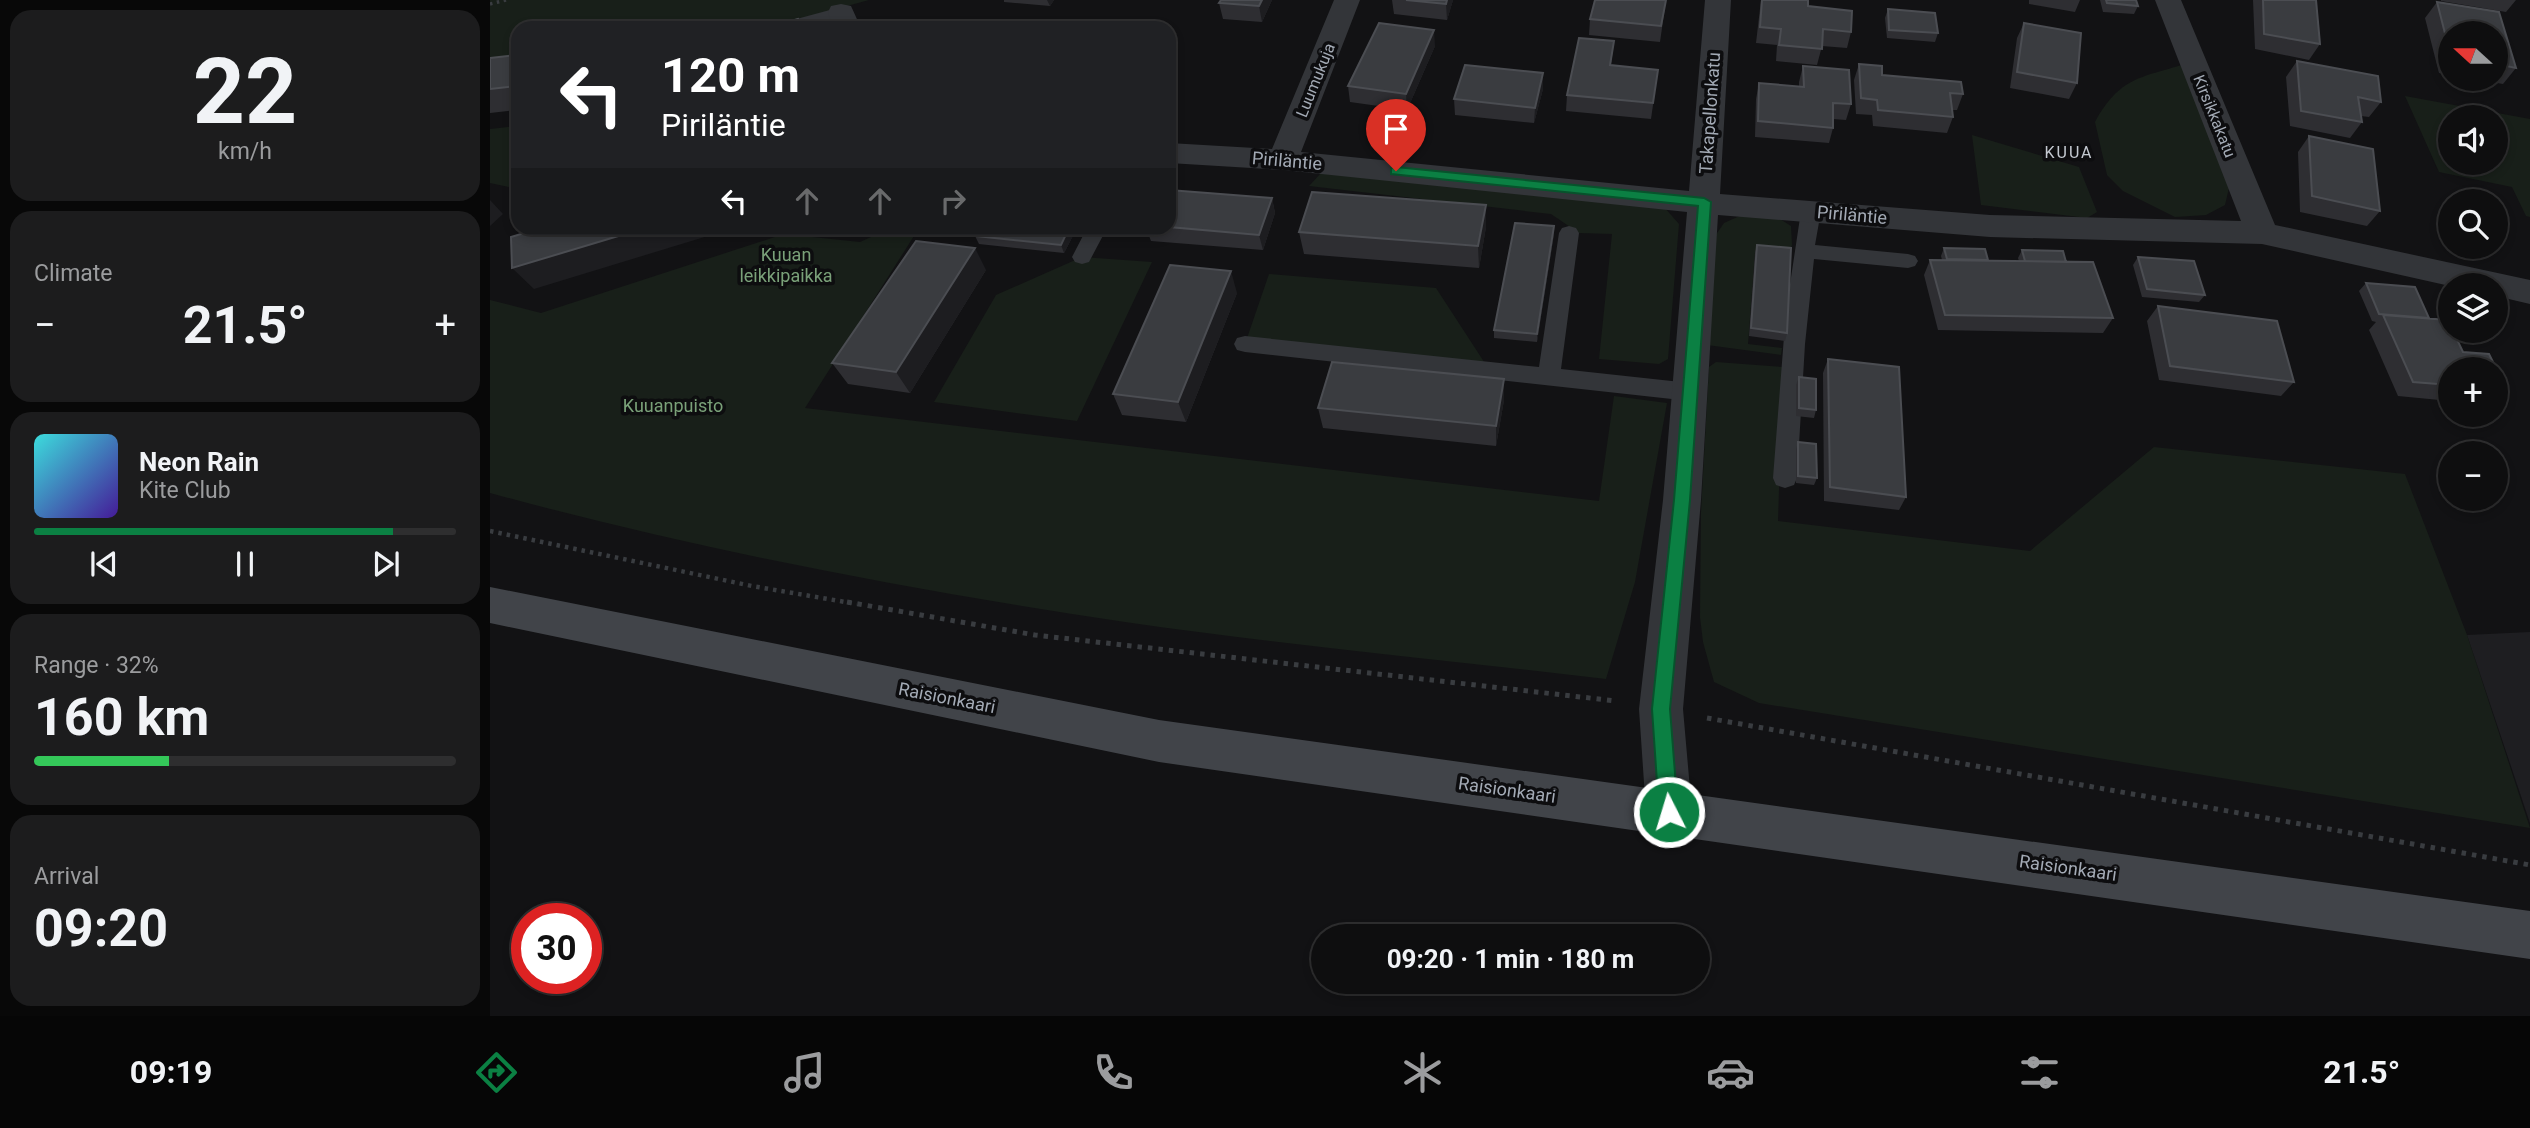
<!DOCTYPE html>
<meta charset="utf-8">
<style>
body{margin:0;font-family:Roboto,sans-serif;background:#1c1c1d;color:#f1f3f6;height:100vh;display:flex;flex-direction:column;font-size:26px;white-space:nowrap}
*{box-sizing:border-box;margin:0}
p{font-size:23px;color:#9b9c9e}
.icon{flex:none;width:38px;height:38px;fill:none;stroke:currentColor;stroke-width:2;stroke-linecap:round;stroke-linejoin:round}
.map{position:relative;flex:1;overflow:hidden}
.drawer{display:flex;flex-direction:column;gap:10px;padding:10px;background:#080808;width:490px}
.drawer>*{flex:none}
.hud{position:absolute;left:21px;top:21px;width:665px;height:214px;border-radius:21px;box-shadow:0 4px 10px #0003,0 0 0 2px #2e2e2f;background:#202124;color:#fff;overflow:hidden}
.needle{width:46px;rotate:291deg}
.fabs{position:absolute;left:1948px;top:21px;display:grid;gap:14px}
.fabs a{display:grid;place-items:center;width:70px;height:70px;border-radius:50%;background:#0e0e0f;box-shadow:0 4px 10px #0003,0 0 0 2px #2e2e2f;font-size:35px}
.speed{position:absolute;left:21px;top:903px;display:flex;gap:14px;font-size:35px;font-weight:700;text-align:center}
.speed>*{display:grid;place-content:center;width:91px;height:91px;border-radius:50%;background:#0e0e0f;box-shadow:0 4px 10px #0003,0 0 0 2px #2e2e2f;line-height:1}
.speed .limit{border:10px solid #d22;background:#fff;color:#111}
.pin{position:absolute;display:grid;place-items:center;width:60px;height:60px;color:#fff;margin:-72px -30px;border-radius:50% 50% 50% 0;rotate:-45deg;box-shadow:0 0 7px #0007}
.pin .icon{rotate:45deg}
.me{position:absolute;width:77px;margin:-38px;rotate:355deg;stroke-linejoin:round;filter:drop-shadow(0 0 5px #0008)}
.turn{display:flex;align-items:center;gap:24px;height:147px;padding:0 35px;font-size:32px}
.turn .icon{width:91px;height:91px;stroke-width:2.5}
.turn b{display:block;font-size:49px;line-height:60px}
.lanes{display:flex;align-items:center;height:66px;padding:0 35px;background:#0003;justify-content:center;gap:35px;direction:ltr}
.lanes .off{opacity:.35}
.big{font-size:52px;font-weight:700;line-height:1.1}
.drawer .card{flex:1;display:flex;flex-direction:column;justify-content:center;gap:10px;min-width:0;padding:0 24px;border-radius:21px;background:#1c1c1d}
.drawer .dial{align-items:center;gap:0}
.dial b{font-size:91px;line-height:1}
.song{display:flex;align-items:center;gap:21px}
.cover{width:84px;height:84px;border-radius:10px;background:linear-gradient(135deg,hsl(180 70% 55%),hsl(260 70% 35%))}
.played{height:7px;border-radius:4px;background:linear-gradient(90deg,#0b8043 85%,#2e2e2f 85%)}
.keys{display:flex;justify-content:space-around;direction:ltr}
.heat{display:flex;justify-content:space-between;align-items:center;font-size:38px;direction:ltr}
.charge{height:10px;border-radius:5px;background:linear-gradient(90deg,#34c759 32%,#2e2e2f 0)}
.trip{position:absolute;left:821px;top:924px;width:399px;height:70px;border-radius:35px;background:#0e0e0f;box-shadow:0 4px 10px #0003,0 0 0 2px #2e2e2f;font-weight:700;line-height:70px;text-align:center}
.tabs{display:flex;height:112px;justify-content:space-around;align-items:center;background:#060606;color:#9b9c9e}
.tabs .icon{width:49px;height:49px}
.tabs .on{color:#0b8043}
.tabs b{font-size:32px;color:#f1f3f6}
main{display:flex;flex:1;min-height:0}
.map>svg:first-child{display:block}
.built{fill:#1e1e21}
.green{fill:#181f19;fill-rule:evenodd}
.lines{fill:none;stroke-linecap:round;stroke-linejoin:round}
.path-far2{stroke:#393c40;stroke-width:3.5;stroke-dasharray:2.5 4.5;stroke-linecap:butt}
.path-far1{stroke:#393c40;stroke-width:4.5;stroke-dasharray:3.5 5;stroke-linecap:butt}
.path{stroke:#393c40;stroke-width:5;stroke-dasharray:4.5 6;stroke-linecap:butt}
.service{fill:#333539;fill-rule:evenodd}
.minor{fill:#333539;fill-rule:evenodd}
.secondary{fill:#414449;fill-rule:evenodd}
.wall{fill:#2e2e32}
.shaded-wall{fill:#1d1d20}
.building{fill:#3a3c40;stroke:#4b4d52;stroke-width:2}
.route{fill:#0b8043;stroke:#07532c;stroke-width:2}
.labels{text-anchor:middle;stroke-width:7;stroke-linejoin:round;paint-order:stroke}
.far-street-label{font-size:16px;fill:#a3aab5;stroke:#0d0d0f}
.far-neighbourhood-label{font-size:16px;letter-spacing:2px;fill:#c4c9d1;stroke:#0d0d0f}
.street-label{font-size:18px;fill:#a3aab5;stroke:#0d0d0f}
.park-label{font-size:18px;fill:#7aa179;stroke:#0d0d0f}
</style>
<main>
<section class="drawer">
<div class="card dial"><b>22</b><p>km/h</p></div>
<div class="card"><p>Climate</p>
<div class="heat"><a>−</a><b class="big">21.5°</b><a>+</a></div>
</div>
<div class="card">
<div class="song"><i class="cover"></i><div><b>Neon Rain</b><p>Kite Club</p></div></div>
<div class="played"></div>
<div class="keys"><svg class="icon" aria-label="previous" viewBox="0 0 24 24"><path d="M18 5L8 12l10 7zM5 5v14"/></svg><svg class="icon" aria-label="pause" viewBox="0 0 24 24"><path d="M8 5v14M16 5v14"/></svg><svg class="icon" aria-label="next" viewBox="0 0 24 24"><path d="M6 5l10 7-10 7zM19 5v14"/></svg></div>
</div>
<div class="card"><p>Range · 32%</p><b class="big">160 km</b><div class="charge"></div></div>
<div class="card"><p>Arrival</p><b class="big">09:20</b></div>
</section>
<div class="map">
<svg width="2040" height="1016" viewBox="0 0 2040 1016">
<rect width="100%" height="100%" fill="#121214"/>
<!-- built -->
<path class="built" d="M 2040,632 L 2040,823 L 1977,635 Z"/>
<!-- green -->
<path class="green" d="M 0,0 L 379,0 L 277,28 L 28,28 L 28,55 L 0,58 Z
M 1695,64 L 1739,188 L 1735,205 L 1716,215 L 1685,217 L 1633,191 L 1617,175 L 1605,122 C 1630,77 1650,78 1695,64 Z
M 1915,96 L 2040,119 L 2040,217 L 2036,216 L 2022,187 L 1949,172 ZM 2006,117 L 2006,163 L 1960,163 L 1960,117 Z
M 28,126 L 28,189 L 0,183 L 0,129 Z
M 1482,135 L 1589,167 L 1607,212 L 1597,218 L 1491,205 Z
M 832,172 L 1174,207 L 1189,224 L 1178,359 L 1169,364 L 1109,359 L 1122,234 L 1089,233 L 1061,214 L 819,186 Z
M 1252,215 L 1287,217 L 1301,226 L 1302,245 L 1298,256 L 1265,253 L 1258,344 L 1292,348 L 1291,355 L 1217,345 L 1223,239 L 1234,223 Z
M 401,228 L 429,228 L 315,408 L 1109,501 L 1124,396 L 1177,403 L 1145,582 L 1116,679 C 956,660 795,645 635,622 C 421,590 209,550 0,493 L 0,300 L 51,313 L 294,234 L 370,242 Z
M 592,257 L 662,262 L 587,421 L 444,402 L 506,295 Z
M 779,274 L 946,288 L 1000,371 L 755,344 Z
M 1226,362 L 1293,367 L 1288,521 L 1540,551 L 1664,447 L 1915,474 L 1977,635 L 2040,828 L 1269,703 L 1224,682 L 1213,642 L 1210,617 L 1211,512 L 1219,367 Z"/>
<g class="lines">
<!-- path-far2 -->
<path class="path-far2" d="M 0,4 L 16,0"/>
<!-- path-far1 -->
<path class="path-far1" d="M 0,531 L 262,586 L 367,604"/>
<!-- path -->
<path class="path" d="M 357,602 L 545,635 L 1126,701
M 1217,718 L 2040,865"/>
<!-- service -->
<path class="service" d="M 351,7 L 360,12 L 357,16 L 313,28 L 285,28 L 288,24 Z
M 1321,204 L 1328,206 L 1331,211 L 1325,245 L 1418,254 L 1425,256 L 1428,261 L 1425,266 L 1418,268 L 1324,259 L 1315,344 L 1307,478 L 1304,485 L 1295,488 L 1286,485 L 1283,478 L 1296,311 L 1311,211 L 1314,206 Z
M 1079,226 L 1086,228 L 1089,233 L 1071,369 L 1200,383 L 1208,386 L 1211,392 L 1208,398 L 1200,401 L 755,352 L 747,350 L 744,344 L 747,338 L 755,336 L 1049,367 L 1069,233 L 1072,228 Z
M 597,228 L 617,228 L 599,262 L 592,264 L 585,262 L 582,257 Z"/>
<!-- minor -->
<path class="minor" d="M 844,0 L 870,0 L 811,152 L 1199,191 L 1215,0 L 1241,0 L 1230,194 L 1500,215 L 1751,221 L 1665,0 L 1691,0 L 1785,225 L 2040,280 L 2040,304 L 2006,296 L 2006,285 L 1960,286 L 1772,244 L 1500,237 L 1228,215 L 1211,500 L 1193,709 L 1202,812 L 1195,828 L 1179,834 L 1163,828 L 1156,812 L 1149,709 L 1173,500 L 1197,212 L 793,170 L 679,163 L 679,143 L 782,149 Z
M 351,4 L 361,6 L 371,28 L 343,28 L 338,12 L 341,6 Z"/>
<!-- secondary -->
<path class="secondary" d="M 0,587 L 669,720 L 2040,911 L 2040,959 L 669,762 L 0,623 Z"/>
</g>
<!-- wall -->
<path class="wall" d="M 514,0 L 564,0 L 560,6 L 514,2 Z
M 731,0 L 782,0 L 772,22 L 733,19 L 729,3 Z
M 902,0 L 963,0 L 957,20 L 904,14 Z
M 1176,0 L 1170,42 L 1099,35 L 1100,19 Z
M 1271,0 L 1318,0 L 1318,6 L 1361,32 L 1357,48 L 1332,46 L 1327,65 L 1286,61 L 1287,45 L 1266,43 Z
M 1539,0 L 1590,0 L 1585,12 L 1539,4 Z
M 1610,0 L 1646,0 L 1648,6 L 1644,14 L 1613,12 Z
M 1763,0 L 1826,0 L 1830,44 L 1819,60 L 1765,49 Z
M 1951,0 L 2026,0 L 2016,12 L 1951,1 Z
M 1947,2 L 2009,12 L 2026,68 L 2013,84 L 1984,79 L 2006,79 L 2006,33 L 1960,33 L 1960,75 L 1949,73 L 1935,18 Z
M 1398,9 L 1448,33 L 1445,42 L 1397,38 L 1395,18 Z
M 1534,23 L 1587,83 L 1579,99 L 1520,88 L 1527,38 Z
M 1124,41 L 1121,65 L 1168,70 L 1161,119 L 1076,111 L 1077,95 Z
M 945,46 L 917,110 L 860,102 L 858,86 Z
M 28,55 L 28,110 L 0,113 L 0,58 Z
M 1807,61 L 1891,102 L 1879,117 L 1871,116 L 1872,122 L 1860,138 L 1800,126 L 1796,77 Z
M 1369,64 L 1392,75 L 1473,94 L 1467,110 L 1462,110 L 1463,117 L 1457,133 L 1383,126 L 1382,115 L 1366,114 L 1364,80 Z
M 1313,66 L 1361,104 L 1356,120 L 1343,119 L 1343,128 L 1339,143 L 1265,137 L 1266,99 L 1269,83 L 1309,87 L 1309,82 Z
M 1053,89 L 1044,123 L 965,115 L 964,99 Z
M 1819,136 L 1890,211 L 1877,226 L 1810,212 L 1808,152 Z
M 782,198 L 785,213 L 773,250 L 661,241 L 656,228 L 679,228 Z
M 996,205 L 996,227 L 989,268 L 814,254 L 809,232 Z
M 587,228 L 574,253 L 489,244 L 485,236 Z
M 1064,234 L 1047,342 L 1004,338 L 1004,330 Z
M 1267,245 L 1297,333 L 1295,341 L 1259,336 L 1265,253 Z
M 1454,248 L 1498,260 L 1529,261 L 1528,258 L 1532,250 L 1576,262 L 1623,318 L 1613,333 L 1448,330 L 1434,275 L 1440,260 L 1452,260 L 1451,256 Z
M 1648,257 L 1715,295 L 1709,302 L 1652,297 L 1643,265 Z
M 496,270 L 420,393 L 358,384 L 342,363 Z
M 1876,283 L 1925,287 L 1939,319 L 1958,320 L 1960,325 L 1960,331 L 1963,331 L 1973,352 L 1999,354 L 2017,390 L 2006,399 L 2006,369 L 1960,369 L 1960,401 L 1908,396 L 1879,330 L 1886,322 L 1882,321 L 1869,291 Z
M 747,293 L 696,422 L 632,415 L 623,394 Z
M 1668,306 L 1804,382 L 1791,396 L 1669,380 L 1657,321 Z
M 1338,359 L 1416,497 L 1409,510 L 1334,501 L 1333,373 Z
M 1309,377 L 1326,410 L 1324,418 L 1306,416 L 1306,385 Z
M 1014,379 L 1014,400 L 1006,446 L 833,428 L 828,408 Z
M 1308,442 L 1327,478 L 1324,485 L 1306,483 L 1306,450 Z"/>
<!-- shaded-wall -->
<path class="shaded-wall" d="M 557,0 L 564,0 L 560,6 Z
M 772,0 L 782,0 L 772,22 L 769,6 Z
M 957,0 L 963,0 L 957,20 L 956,4 Z
M 944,30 L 945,46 L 917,110 L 916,94 Z
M 1053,73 L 1053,89 L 1044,123 L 1045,108 Z
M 782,198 L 785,213 L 773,250 L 769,235 Z
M 0,200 L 13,214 L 0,226 Z
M 996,205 L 996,227 L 989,268 L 988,246 Z
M 1064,226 L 1064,234 L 1047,342 L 1047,334 Z
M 155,228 L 244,228 L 44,289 L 22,268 Z
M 579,228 L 587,228 L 574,253 L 571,245 Z
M 485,248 L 496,270 L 420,393 L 406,372 Z
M 741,271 L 747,293 L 696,422 L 688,402 Z
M 1014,379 L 1014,400 L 1006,446 L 1006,426 Z"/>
<!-- building -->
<path class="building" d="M 731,0 L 772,0 L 769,6 L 729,3 Z
M 916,0 L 957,0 L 956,4 Z
M 1105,0 L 1176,0 L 1171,26 L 1100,19 Z
M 1272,0 L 1318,0 L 1318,6 L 1362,11 L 1361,32 L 1333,29 L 1332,49 L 1289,45 L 1291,29 L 1270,27 Z
M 1616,0 L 1646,0 L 1648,6 L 1617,3 Z
M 1773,0 L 1826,0 L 1830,44 L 1774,34 Z
M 1947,2 L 2009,12 L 2026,68 L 2006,64 L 2006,33 L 1960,33 L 1960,53 Z
M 1398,9 L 1445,13 L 1448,33 L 1399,30 Z
M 308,19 L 311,28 L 276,28 Z
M 889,23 L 944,30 L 916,94 L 858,86 Z
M 1534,23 L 1591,33 L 1587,83 L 1527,72 Z
M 483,25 L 512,28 L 481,28 Z
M 1089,38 L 1124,41 L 1120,65 L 1168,70 L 1163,103 L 1077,95 Z
M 28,55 L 28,86 L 0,89 L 0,58 Z
M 1807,61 L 1888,76 L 1891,102 L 1868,97 L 1872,122 L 1811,111 Z
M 1369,64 L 1392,66 L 1392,75 L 1471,82 L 1473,94 L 1460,93 L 1463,117 L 1388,110 L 1387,100 L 1371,98 Z
M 975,65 L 1053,73 L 1045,108 L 964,99 Z
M 1313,66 L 1359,70 L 1361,104 L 1343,103 L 1343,128 L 1268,121 L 1269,83 L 1314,87 Z
M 1819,136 L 1883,149 L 1890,211 L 1822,196 Z
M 679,190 L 782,198 L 769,235 L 679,227 Z
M 822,192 L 996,205 L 988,246 L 809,232 Z
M 1025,223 L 1064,226 L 1047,334 L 1004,330 Z
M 51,228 L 155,228 L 22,268 L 21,237 Z
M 490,228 L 579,228 L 571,245 L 485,236 Z
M 426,241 L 485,248 L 406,372 L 342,363 Z
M 1267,245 L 1301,248 L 1297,333 L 1261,328 Z
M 1454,248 L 1495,249 L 1498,260 L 1457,259 Z
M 1532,250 L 1573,251 L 1576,262 L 1535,261 Z
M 1648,257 L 1704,261 L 1715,295 L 1657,289 Z
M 1440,260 L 1603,262 L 1623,318 L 1455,315 Z
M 680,265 L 741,271 L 688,402 L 623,394 Z
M 1876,283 L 1925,287 L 1939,318 L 1889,314 Z
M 1668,306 L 1787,321 L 1804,382 L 1680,366 Z
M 1893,315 L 1958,320 L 1960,325 L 1960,331 L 1963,331 L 1973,352 L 1999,354 L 2017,390 L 2006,389 L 2006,369 L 1960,369 L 1960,385 L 1923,382 Z
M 1338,359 L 1409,367 L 1416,497 L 1340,487 Z
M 842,362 L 1014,379 L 1006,426 L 828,408 Z
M 1309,377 L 1326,379 L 1326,410 L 1309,408 Z
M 1308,442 L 1326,444 L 1327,478 L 1308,476 Z"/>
<!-- route -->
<path class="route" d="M 906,167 L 1214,198 L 1221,202 L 1200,500 L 1180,709 L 1188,812 L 1185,819 L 1179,822 L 1172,819 L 1169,812 L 1162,709 L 1184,500 L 1208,206 L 901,174 L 901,168 Z"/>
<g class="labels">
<!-- far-street labels -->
<g class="far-street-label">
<text transform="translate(825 80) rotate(-68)" y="6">Luumukuja</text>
<text transform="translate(1725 116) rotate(68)" y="6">Kirsikkakatu</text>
</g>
<!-- far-neighbourhood labels -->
<g class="far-neighbourhood-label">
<text x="1579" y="158">KUUA</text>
</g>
<!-- street labels -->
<g class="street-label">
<text transform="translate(1220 113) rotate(-86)" y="6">Takapellonkatu</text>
<text transform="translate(797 161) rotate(5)" y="6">Piriläntie</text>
<text transform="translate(1362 215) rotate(5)" y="6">Piriläntie</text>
<text transform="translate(457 698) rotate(11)" y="6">Raisionkaari</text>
<text transform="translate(1017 790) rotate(8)" y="6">Raisionkaari</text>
<text transform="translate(1578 868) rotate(8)" y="6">Raisionkaari</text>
</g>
<!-- park labels -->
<g class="park-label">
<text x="296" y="261">Kuuan<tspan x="296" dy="21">leikkipaikka</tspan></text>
<text x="183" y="412">Kuuanpuisto</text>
</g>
</g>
</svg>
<div class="fabs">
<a><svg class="needle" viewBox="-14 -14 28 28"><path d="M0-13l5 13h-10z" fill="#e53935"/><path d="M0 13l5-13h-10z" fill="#9b9c9e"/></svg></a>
<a><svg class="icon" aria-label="sound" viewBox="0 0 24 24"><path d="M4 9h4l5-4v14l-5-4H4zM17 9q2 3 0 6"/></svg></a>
<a><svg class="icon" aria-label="search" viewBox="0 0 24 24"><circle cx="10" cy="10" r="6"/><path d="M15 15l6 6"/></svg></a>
<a><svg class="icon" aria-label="layers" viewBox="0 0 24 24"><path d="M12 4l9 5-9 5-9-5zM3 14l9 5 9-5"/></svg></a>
<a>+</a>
<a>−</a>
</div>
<div class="speed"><div class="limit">30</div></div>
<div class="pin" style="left:906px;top:171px;background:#d93025"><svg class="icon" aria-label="arrive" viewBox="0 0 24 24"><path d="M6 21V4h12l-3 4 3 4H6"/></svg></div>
<svg class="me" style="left:1179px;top:812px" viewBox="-20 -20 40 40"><circle r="17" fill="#0b8043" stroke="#fff" stroke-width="3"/><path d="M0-11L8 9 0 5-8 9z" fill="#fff"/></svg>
<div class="trip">09:20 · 1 min · 180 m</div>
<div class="hud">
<div class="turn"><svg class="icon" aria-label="left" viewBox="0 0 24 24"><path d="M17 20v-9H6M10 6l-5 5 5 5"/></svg><div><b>120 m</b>Piriläntie</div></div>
<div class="lanes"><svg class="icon" aria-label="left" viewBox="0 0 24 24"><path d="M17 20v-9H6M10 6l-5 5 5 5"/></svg><svg class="icon off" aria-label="ahead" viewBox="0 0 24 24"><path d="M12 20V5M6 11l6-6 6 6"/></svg><svg class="icon off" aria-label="ahead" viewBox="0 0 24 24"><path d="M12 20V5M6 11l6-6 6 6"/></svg><svg class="icon off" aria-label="right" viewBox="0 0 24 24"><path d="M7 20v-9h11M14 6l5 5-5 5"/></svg></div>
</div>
</div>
</main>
<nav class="tabs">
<b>09:19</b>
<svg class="icon on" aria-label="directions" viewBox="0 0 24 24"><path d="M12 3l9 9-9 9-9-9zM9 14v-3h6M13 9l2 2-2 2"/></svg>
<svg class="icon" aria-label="music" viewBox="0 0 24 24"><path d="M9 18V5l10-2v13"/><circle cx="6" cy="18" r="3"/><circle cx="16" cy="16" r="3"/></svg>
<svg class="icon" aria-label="phone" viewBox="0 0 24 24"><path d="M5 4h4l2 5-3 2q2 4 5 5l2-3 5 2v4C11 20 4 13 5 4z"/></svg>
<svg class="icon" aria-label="climate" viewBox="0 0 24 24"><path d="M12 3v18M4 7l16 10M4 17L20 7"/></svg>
<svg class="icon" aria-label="car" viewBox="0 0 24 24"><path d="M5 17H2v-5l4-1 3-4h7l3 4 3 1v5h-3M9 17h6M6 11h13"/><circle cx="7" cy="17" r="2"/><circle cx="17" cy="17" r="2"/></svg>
<svg class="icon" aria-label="filters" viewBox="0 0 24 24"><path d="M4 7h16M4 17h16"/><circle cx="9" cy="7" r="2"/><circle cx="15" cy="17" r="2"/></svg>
<b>21.5°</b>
</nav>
